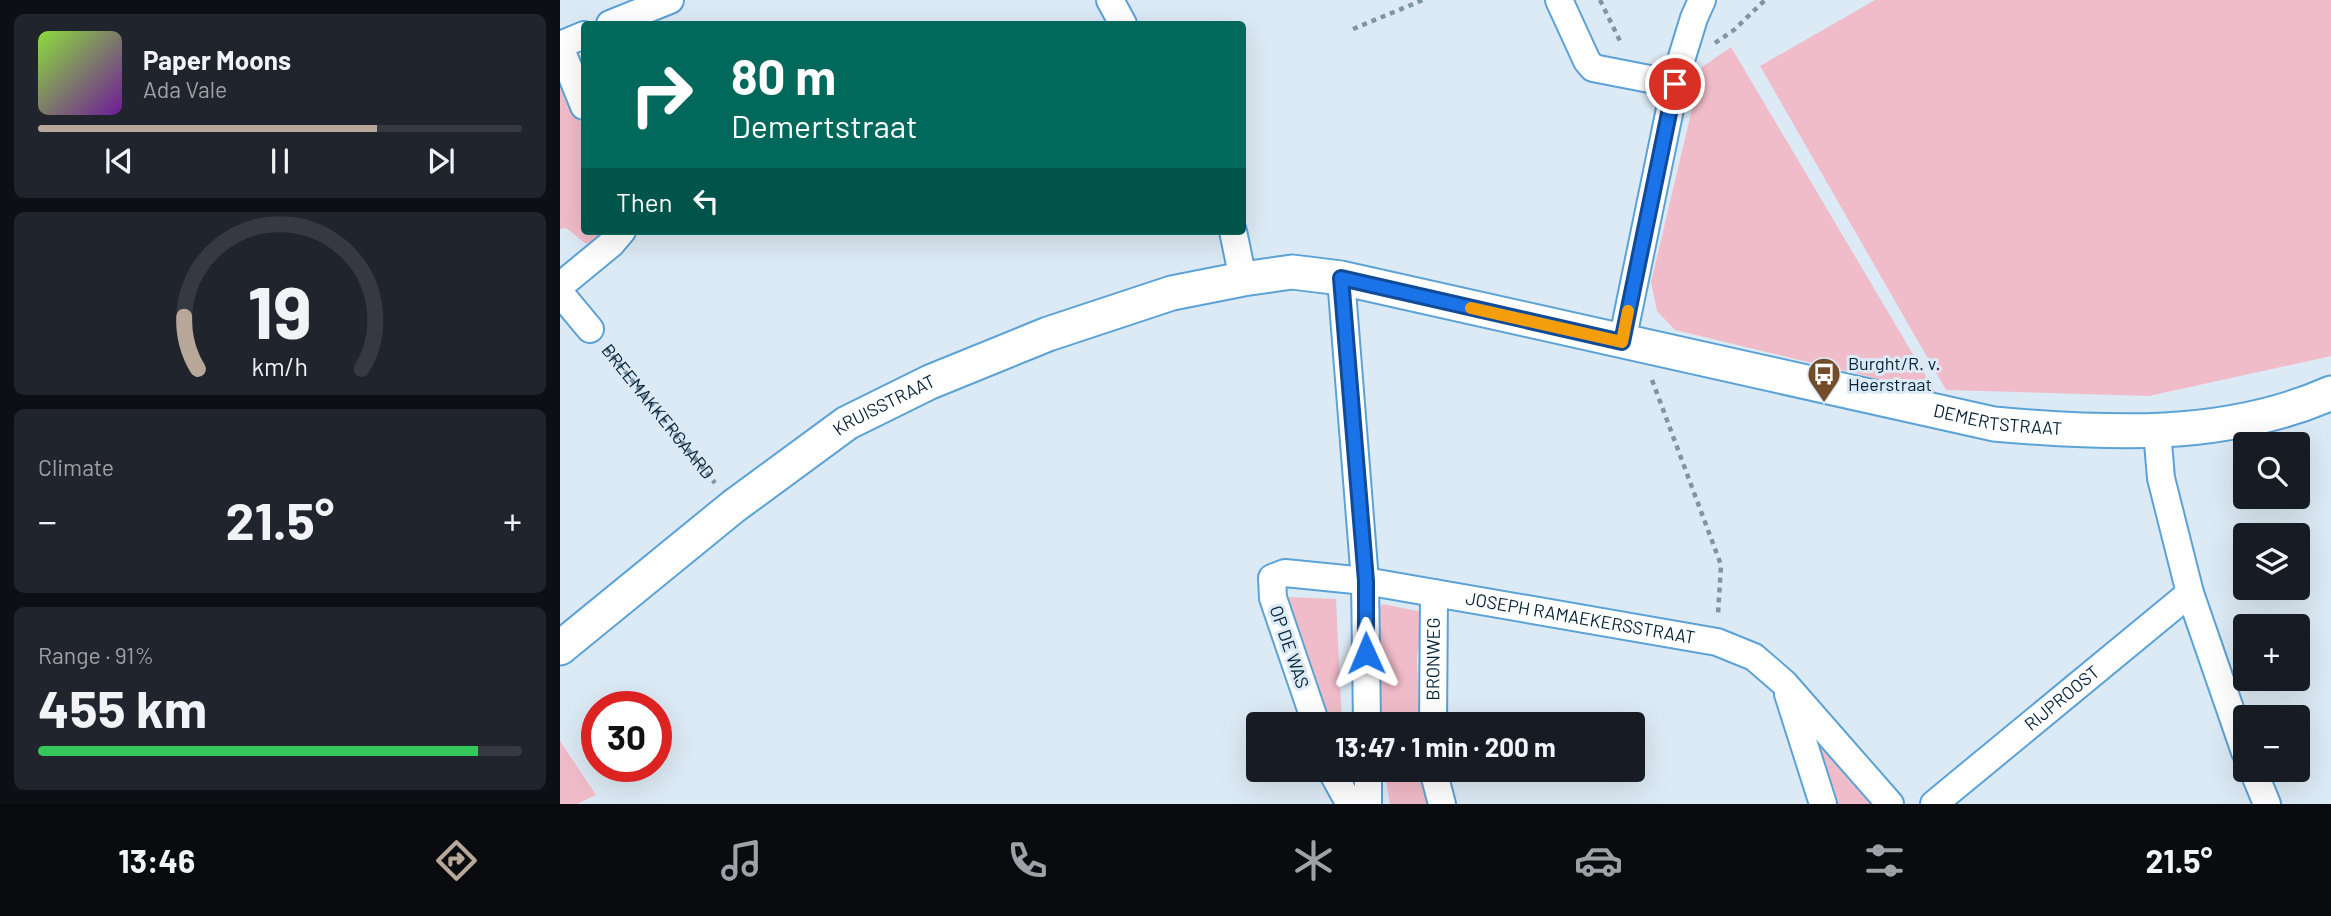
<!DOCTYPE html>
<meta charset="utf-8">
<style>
body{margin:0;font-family:Barlow,sans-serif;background:#20242c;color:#f1f3f6;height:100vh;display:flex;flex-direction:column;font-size:26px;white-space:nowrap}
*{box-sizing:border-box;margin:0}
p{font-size:23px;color:#9ea1a6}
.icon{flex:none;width:38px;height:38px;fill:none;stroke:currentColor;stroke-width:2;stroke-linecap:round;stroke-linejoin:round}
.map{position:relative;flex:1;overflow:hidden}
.details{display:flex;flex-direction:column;gap:14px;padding:14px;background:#0d0f14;width:560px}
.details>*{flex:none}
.guide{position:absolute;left:21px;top:21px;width:665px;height:214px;border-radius:7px;box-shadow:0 7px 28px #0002;background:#00695c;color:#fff;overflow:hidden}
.buttons{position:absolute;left:1673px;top:432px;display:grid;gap:14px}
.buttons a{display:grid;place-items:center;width:77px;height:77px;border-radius:7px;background:#171b24;box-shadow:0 7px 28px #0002;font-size:35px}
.speed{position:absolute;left:21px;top:691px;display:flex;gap:14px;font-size:35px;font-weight:700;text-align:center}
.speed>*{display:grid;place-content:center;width:91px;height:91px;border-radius:50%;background:#171b24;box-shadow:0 7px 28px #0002;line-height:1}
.speed .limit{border:10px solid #d22;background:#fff;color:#111}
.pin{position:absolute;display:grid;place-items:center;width:60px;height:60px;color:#fff;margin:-30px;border:4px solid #fff;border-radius:50%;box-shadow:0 2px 7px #0007}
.me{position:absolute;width:77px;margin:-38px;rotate:359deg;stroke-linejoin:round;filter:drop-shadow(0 0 5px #0008)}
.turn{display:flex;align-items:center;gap:24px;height:147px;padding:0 35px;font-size:32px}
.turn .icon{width:91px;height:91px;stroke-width:2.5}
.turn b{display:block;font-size:49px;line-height:60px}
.then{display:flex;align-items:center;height:66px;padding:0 35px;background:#0003;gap:14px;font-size:26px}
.big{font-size:52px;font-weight:700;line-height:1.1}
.details .tile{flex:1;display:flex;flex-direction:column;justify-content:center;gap:10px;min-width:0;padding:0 24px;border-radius:10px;background:#20242c}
.details .dial{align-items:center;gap:0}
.dial svg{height:182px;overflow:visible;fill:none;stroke:#363941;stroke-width:7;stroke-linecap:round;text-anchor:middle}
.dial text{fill:#f1f3f6;stroke:none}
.song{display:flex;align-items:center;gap:21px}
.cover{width:84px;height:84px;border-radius:10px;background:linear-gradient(135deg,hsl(90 70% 55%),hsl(280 70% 35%))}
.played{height:7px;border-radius:4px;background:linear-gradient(90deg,#b8a89a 70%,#363941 70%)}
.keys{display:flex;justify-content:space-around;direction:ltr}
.heat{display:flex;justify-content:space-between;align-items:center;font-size:38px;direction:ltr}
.charge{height:10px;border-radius:5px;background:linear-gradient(90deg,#34c759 91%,#363941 0)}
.trip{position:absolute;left:686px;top:712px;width:399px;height:70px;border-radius:7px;background:#171b24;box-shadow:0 7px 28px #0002;font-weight:700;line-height:70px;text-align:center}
.tab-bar{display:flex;height:112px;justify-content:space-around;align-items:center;background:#090b0e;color:#9ea1a6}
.tab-bar .icon{width:49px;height:49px}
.tab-bar .current{color:#b8a89a}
.tab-bar b{font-size:32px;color:#f1f3f6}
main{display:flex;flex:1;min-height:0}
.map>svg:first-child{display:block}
.green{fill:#f1bcca}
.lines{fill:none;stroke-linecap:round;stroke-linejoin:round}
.minor-casing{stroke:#5ba2d6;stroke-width:30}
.tertiary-casing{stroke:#5ba2d6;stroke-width:37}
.path{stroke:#8095a4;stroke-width:4.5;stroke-dasharray:5 5;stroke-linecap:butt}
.minor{stroke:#fff;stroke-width:26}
.tertiary{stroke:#fff;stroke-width:33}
.route-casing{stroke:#114b97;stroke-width:18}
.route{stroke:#1a73e8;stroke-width:12}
.slow{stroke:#f59e0b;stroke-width:12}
.labels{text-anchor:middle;stroke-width:6;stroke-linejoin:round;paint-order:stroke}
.poi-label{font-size:18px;fill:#042337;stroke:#dceaf5;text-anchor:start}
.street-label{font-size:18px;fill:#042337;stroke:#dceaf5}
</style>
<main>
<section class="details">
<div class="tile">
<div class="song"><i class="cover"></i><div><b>Paper Moons</b><p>Ada Vale</p></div></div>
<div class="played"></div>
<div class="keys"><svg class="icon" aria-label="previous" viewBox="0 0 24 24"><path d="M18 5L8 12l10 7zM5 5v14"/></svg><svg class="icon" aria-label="pause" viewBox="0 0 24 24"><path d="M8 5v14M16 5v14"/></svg><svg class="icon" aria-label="next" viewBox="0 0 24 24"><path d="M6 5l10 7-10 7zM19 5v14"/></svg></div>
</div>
<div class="tile dial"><svg viewBox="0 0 100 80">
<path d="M14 69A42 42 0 1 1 86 69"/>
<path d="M14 69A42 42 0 0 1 8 46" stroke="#b8a89a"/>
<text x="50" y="56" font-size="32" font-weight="700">19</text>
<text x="50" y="72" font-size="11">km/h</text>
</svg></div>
<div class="tile"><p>Climate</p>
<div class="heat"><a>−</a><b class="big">21.5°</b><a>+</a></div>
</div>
<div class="tile"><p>Range · 91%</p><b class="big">455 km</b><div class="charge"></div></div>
</section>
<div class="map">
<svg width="1771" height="804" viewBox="0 0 1771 804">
<rect width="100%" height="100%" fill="#dceaf5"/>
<!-- green -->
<path class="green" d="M 1315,0 L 1771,0 L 1771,356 L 1589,396 L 1386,390 L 1200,66 Z
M 1171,47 L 1376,393 L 1115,330 L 1097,311 L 1091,282 L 1142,67 Z
M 0,76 L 5,81 L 24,132 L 24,231 L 48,231 L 32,244 L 25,243 L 6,228 L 0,229 Z
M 728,597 L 776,599 L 782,724 L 769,724 L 724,603 Z
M 823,604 L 862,612 L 857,660 L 860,724 L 821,724 L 812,612 Z
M 1233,698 L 1323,804 L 1268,804 Z
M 0,741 L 36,795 L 17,804 L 0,804 Z
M 824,770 L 866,770 L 873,804 L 830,804 Z"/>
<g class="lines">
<defs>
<g id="minor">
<path d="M 550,0 L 563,24"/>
<path d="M 999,0 L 1027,61 L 1033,68 L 1115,84"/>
<path d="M 50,24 L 110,0"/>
<path d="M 0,45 L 24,35"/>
<path d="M 0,47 L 24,106"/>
<path d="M 673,231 L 683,279"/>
<path d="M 781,278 L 805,581 L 807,724"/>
<path d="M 0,286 L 51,244 L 62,231"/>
<path d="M 0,293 L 30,329"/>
<path d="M 1062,342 L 1118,70 L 1134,18 L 1142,0"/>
<path d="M 1597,431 L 1601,478 L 1630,593 L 1685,752"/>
<path d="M 1228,694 L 1263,804"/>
<path id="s2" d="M 756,724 L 713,598 L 712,578 L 725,573 L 805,581 L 1157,642 L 1194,657 L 1224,683 L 1330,804"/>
<path id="s3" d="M 873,724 L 874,593"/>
<path d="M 771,770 L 787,799 L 792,804"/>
<path d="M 808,770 L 808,804"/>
<path d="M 873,770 L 882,804"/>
<path d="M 1693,770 L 1707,804"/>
<path id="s4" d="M 1374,804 L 1630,593"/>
</g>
<g id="tertiary">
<path id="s5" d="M 0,648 L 174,506 L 287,423 L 370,382 L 488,334 L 612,293 L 683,279 L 732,272 L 781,278 L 1434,424 C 1547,434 1665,440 1771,393"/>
</g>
</defs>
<!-- minor casing -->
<use href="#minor" class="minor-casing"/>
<!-- tertiary casing -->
<use href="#tertiary" class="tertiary-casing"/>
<!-- path -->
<g class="path">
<path d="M 1040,0 L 1062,45"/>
<path d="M 793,29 L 863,0"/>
<path d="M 1155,43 L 1174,30 L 1205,0"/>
<path id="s1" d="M 46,348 L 155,483"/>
<path d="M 1092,380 L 1161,565 L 1158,614"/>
</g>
<!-- minor -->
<use href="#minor" class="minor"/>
<!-- tertiary -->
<use href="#tertiary" class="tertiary"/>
</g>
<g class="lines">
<defs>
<path id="route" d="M 806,653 L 806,581 L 781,278 L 1062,342 L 1115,84"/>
</defs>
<!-- route casing -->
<use href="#route" class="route-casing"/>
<!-- route -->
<use href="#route" class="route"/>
<!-- slow -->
<path class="slow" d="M 911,308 L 1062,342 L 1068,311"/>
</g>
<!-- icons -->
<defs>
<symbol id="bus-pin" viewBox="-11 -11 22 30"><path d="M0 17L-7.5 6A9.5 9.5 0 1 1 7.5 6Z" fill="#734c29" stroke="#dceaf5"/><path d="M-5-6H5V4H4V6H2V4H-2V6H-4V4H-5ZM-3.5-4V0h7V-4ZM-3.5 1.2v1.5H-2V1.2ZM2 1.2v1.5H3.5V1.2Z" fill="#fff"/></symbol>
</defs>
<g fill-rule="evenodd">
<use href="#bus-pin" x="1245" y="355" width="38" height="52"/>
</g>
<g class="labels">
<!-- poi labels -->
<g class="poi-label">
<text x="1288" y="370">Burght/R. v.<tspan x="1288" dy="21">Heerstraat</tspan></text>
</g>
<!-- street labels -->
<g class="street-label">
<text dy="6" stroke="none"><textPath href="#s5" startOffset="406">KRUISSTRAAT</textPath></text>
<text dy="6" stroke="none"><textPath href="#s1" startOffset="82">BREEMAKKERGAARD</textPath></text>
<text dy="6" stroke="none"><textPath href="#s5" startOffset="1559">DEMERTSTRAAT</textPath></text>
<text dy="6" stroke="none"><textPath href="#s2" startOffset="466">JOSEPH RAMAEKERSSTRAAT</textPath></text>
<text transform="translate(729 647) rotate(71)" y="6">OP DE WAS</text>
<text dy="6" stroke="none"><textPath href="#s3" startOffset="65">BRONWEG</textPath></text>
<text dy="6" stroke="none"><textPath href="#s4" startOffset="166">RIJPROOST</textPath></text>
</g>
</g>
</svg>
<div class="buttons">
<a><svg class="icon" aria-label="search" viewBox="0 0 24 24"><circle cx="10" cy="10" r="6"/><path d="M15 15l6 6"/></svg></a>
<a><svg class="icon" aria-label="layers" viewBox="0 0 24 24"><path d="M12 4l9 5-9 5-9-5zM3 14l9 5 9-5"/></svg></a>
<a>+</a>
<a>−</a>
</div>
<div class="speed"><div class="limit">30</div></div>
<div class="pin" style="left:1115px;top:84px;background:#d93025"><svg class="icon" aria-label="arrive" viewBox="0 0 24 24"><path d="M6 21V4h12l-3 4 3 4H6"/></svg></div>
<svg class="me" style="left:806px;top:653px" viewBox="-20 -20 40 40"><path d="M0-17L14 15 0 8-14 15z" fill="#1a73e8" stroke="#fff" stroke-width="4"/></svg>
<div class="trip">13:47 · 1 min · 200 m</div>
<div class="guide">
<div class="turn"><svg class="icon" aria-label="right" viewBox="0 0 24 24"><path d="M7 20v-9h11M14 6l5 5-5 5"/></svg><div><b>80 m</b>Demertstraat</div></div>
<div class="then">Then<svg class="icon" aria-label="left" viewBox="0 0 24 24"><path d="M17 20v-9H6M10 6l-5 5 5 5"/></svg></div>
</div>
</div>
</main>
<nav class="tab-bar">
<b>13:46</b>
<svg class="icon current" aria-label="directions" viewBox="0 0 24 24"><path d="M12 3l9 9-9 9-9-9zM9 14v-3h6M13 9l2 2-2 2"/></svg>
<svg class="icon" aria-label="music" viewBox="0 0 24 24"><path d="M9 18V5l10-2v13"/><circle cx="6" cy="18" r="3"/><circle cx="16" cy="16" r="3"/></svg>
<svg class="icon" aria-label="phone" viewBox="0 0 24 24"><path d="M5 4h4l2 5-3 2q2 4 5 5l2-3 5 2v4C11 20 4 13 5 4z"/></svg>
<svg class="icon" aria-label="climate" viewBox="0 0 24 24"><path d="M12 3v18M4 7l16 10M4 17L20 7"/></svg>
<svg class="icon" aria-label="car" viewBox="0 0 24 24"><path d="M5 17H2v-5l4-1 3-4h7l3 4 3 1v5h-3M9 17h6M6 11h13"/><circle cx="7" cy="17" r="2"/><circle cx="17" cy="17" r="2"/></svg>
<svg class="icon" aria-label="filters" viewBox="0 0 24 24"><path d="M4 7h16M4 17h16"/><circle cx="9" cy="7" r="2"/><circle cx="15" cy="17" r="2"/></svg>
<b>21.5°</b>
</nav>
